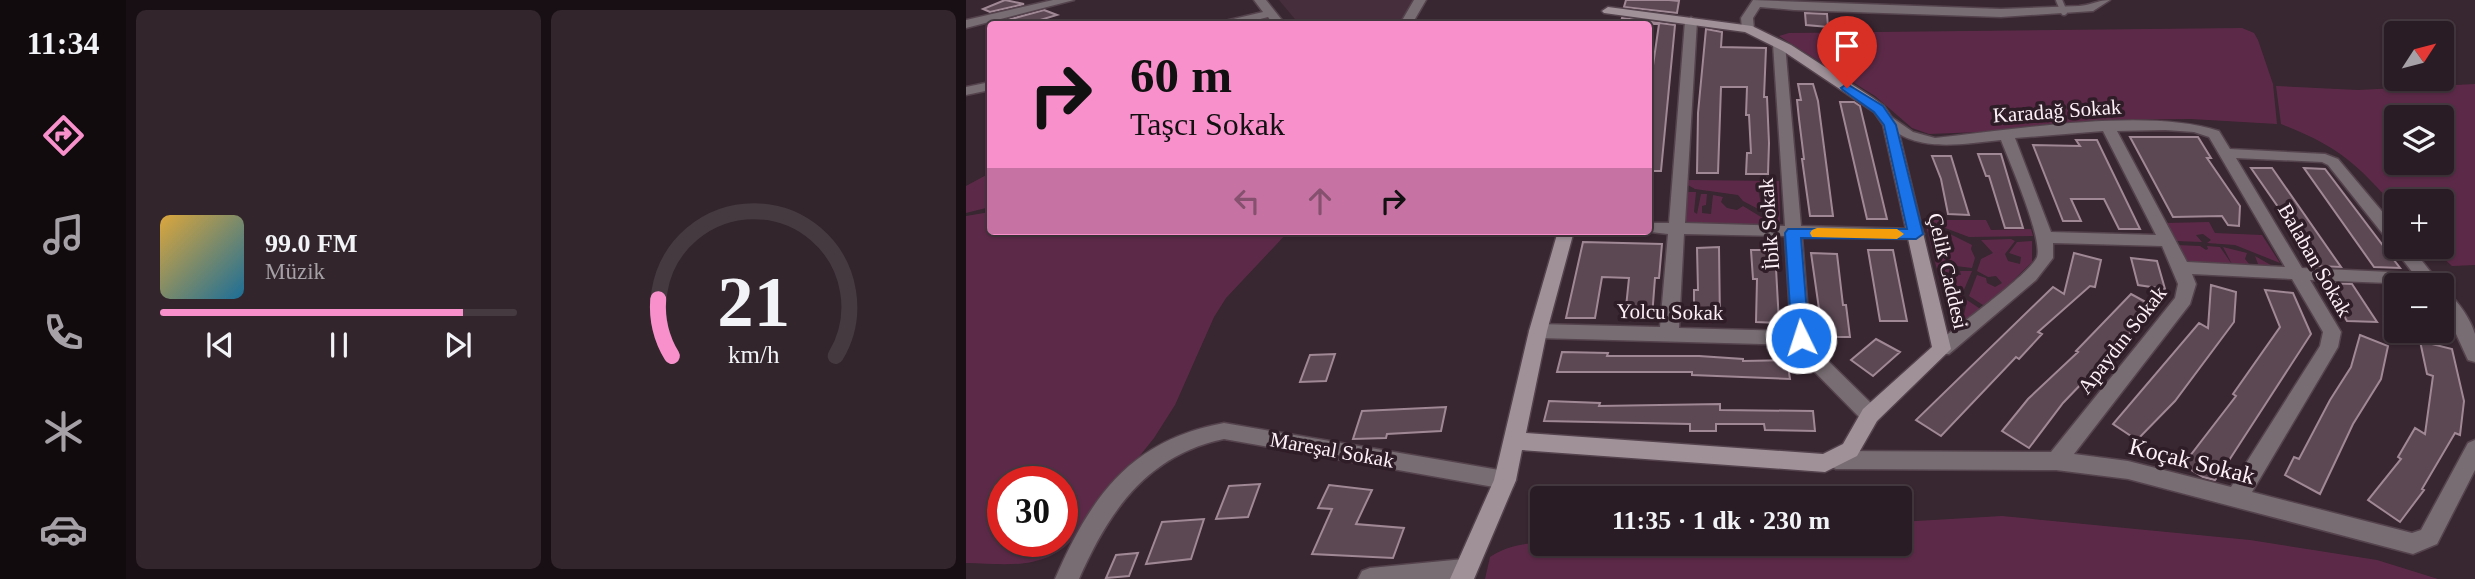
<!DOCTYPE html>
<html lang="tr">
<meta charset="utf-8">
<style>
body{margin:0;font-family:"Times New Roman",serif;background:#32252c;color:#f1f3f6;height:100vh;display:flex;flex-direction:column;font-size:26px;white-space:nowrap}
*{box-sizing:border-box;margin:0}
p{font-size:23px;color:#a5a1a6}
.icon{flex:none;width:38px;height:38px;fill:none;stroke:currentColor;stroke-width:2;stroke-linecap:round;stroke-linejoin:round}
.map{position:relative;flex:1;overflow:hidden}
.side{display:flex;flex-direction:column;gap:10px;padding:10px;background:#170f14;width:840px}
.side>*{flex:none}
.hud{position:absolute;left:21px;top:21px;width:665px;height:214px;border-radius:7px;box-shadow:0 2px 5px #0004,0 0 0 2px #463a41;background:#f890cc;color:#111;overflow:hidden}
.needle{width:46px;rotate:54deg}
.controls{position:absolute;left:1418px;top:21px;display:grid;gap:14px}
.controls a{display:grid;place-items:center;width:70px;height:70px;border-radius:7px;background:#2a1c24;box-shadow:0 2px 5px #0004,0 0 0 2px #463a41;font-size:35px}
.speed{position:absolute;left:21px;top:466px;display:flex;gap:14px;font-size:35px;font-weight:700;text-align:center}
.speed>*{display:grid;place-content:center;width:91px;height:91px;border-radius:50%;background:#2a1c24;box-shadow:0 2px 5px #0004,0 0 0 2px #463a41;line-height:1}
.speed .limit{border:10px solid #d22;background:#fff;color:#111}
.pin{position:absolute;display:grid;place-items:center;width:60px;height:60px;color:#fff;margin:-72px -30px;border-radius:50% 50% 50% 0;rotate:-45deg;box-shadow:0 0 7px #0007}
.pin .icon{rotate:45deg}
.me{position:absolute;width:77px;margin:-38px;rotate:356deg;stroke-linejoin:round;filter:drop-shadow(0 0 5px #0008)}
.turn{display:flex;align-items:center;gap:24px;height:147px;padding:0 28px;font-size:32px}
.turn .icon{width:91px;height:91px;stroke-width:2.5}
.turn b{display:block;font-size:49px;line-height:60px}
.lanes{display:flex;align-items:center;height:66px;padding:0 28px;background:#0003;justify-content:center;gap:35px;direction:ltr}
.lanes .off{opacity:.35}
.side .card{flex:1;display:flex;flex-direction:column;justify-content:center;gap:10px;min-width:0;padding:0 24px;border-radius:10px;background:#32252c}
.side .dial{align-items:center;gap:0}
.dial svg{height:182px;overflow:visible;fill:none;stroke:#463a41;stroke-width:7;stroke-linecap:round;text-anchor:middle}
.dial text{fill:#f1f3f6;stroke:none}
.song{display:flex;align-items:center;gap:21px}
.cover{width:84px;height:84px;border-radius:10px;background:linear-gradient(135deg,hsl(40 70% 55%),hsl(200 70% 35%))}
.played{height:7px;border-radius:4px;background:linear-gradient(90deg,#f890cc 85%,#463a41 85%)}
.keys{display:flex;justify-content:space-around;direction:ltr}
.side .tiles{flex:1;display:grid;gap:10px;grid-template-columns:repeat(2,1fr)}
.trip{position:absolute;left:564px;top:486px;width:382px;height:70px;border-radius:7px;background:#2a1c24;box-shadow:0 2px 5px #0004,0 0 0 2px #463a41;font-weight:700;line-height:70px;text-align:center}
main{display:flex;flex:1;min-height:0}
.tab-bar{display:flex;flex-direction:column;width:126px;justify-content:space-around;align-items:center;background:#110b0e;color:#a5a1a6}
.tab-bar .icon{width:49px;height:49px}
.tab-bar .active{color:#f890cc}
.tab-bar b{font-size:32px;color:#f1f3f6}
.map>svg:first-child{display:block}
.built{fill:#472e3c}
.green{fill:#5c2a48;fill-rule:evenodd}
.building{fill:#5c4853;stroke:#a08995;stroke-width:2}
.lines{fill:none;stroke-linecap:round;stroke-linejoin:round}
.lane-casing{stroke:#54424c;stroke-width:9}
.street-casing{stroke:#54424c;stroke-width:3}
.secondary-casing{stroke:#54424c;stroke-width:3}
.lane{stroke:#776d72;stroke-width:6}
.street{fill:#776d72;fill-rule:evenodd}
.secondary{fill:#a09199;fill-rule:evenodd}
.route{fill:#1a73e8;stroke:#114b97;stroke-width:2}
.slow{fill:#f59e0b}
.labels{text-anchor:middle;stroke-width:7;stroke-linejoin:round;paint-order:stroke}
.street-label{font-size:21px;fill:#fdf0f7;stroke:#2e1c26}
.near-street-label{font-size:24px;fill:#fdf0f7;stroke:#2e1c26}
</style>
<main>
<nav class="tab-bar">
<b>11:34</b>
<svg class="icon active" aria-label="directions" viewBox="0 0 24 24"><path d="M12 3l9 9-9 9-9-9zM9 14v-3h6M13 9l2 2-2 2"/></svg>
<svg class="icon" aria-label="music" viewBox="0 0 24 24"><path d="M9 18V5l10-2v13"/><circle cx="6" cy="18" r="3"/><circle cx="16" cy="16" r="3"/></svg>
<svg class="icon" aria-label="phone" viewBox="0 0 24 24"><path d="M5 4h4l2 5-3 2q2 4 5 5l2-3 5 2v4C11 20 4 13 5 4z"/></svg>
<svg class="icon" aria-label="climate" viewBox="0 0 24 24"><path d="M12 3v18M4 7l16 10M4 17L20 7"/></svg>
<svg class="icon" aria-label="car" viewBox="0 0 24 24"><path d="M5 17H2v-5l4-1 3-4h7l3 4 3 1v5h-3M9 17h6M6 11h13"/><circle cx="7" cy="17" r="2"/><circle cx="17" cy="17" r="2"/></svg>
</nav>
<section class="side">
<div class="tiles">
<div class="card">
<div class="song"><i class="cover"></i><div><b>99.0 FM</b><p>Müzik</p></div></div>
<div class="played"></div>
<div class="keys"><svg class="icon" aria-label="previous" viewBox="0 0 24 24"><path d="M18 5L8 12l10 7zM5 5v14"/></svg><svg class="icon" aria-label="pause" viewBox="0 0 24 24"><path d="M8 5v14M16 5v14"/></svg><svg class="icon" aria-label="next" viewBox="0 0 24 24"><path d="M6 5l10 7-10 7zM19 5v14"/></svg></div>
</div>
<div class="card dial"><svg viewBox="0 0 100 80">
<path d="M14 69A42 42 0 1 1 86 69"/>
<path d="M14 69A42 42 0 0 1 8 44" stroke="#f890cc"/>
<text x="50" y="56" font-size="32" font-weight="700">21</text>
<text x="50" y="72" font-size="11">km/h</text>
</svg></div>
</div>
</section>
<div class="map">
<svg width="1509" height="579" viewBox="0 0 1509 579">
<rect width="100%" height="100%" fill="#382630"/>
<!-- built -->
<path class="built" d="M 313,0 L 449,0 L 433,24 L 333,24 Z"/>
<!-- green -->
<path class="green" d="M 1276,28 L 1288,33 L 1292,40 L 1307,84 L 1311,124 L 1225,119 L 1131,120 L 1014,132 L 963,134 L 946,128 L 909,96 L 813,36 L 823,33 Z
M 1509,84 L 1509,265 L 1486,266 L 1465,247 L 1475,247 L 1475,201 L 1430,201 L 1430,208 C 1389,162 1373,147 1315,124 L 1310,86 L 1392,90 ZM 1430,117 L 1475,117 L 1475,163 L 1430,163 Z
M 24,173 L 24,207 L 0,213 L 0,186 Z
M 721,180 L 813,181 L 814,222 L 800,213 L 799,195 L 804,195 L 803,188 L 792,188 L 796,211 L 777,201 L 772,195 L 729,189 L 720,184 Z
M 721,192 L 730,192 L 728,212 L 731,214 L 735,194 L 741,194 L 740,205 L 736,206 L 736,213 L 745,214 L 747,195 L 757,197 L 755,202 L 761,208 L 771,210 L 777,206 L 810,226 L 725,226 L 719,220 Z
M 24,212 L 24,231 L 323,231 L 260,298 L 248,317 L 209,405 L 188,438 L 109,537 C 79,571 42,564 0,563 L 0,216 ZM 37,481 L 96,481 L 96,541 L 37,541 Z
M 958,220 L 1020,220 L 1025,230 L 1065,229 L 1067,236 L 1003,237 Z
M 1243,222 L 1249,233 L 1296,235 L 1314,263 L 1269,245 L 1241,243 L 1245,240 L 1237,234 L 1230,235 L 1236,242 L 1209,241 L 1199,223 Z
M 960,226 L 978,232 L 978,248 L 989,249 L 984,234 L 1006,245 L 1005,249 L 1009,258 L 1006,268 L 982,265 L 984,274 L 995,275 L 994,271 L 1006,271 L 997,292 L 983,280 L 973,278 Z
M 1045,239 L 1049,241 L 1039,254 L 1042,261 L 1054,264 L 1055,257 L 1043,253 L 1051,242 L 1066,241 L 1066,262 L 1020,307 L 1003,296 L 1011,275 L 1020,278 L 1021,283 L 1029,287 L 1036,283 L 1030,276 L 1022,277 L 1011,271 L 1015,259 L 1027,253 L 1015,240 Z
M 1210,245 L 1234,246 L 1240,250 L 1242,249 L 1241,246 L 1254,247 L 1267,266 L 1257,247 L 1281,253 L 1279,259 L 1283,264 L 1292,264 L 1289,256 L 1310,268 L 1308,269 L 1224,264 L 1218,260 Z
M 974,282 L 996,296 L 992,313 L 988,315 L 990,322 L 997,322 L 1000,320 L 998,315 L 1001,300 L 1016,310 L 994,326 L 987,326 Z
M 1036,516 L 1284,540 L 1411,560 L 1472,579 L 519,579 L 524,557 C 563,529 628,551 675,551 C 706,551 735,545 766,544 C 821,542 877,544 933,544 L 933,522 Z"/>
<!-- building -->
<path class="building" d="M 39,0 L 58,4 L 24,12 L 17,9 Z
M 660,0 L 703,0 L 713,1 L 711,13 L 658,7 Z
M 78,10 L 91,15 L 61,24 L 45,19 Z
M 839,13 L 861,14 L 862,27 L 840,25 Z
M 656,18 L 709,25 L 695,171 L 682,171 L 682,100 L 693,24 L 654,24 Z
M 740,29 L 756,32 L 755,47 L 800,48 L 798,97 L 801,97 L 803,143 L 802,174 L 780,174 L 781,153 L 785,153 L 783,115 L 780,115 L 781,87 L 755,87 L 752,173 L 731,173 L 732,113 Z
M 832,84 L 847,84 L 852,101 L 867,216 L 844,216 L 836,159 L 838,159 L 833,119 L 831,100 L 835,100 Z
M 874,102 L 888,102 L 894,106 L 921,219 L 901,219 Z
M 1164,137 L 1232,137 L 1245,158 L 1241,158 L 1274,206 L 1273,226 L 1262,225 L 1256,216 L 1207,217 Z
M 1110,140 L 1131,140 L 1174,229 L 1153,229 L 1138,199 L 1105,199 L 1115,221 L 1097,221 L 1067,145 L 1114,146 Z
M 1012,154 L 1035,154 L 1057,228 L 1039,228 L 1023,176 L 1020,176 Z
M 966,156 L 985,156 L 1003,215 L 982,214 L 975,179 Z
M 1285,168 L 1306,168 L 1375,267 L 1349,266 L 1330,237 L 1333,237 Z
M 1338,168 L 1359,169 L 1434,268 L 1408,267 Z
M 617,242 L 696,244 L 693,278 L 689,278 L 686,317 L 659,317 L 663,278 L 636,277 L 629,318 L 600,318 Z
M 753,247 L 754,322 L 728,322 L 728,290 L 732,290 L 731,248 Z
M 785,250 L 809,250 L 813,323 L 790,322 L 791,279 L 787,279 Z
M 902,250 L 927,250 L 941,321 L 914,321 Z
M 845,253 L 871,254 L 877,305 L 880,305 L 884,337 L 857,337 Z
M 1108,253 L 1135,260 L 1129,287 L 1124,286 L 1072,332 L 1076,334 L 1053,359 L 1050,357 L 975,436 L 950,420 L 1087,287 L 1098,294 Z
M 1165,258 L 1191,261 L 1199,289 L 1172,285 Z
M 1361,283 L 1386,284 L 1411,322 L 1381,321 L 1361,289 L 1364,289 Z
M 1245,285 L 1270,292 L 1268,322 L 1209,401 L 1171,440 L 1147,424 L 1233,323 L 1242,328 Z
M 1299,290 L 1327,293 L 1345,334 L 1260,465 L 1249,480 L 1237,477 L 1217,465 L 1270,396 L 1267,394 L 1314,327 Z
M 1165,294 L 1189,307 L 1097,403 L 1063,448 L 1036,431 L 1062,399 L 1112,352 L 1110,351 Z
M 1394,335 L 1422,346 L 1415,379 L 1387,424 L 1354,494 L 1319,475 L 1328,457 L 1333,459 L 1364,400 L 1385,367 Z
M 910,339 L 934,352 L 907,376 L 885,360 Z
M 1454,341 L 1486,349 L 1498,401 L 1494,435 L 1489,433 L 1456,489 L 1458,490 L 1434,522 L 1402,500 L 1435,459 L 1432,457 L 1449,428 L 1459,434 L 1467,376 L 1461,374 Z
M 596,352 L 642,353 L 641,356 L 733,356 L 777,359 L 777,361 L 821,360 L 824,379 L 726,375 L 726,372 L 591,372 Z
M 369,354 L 360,381 L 334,382 L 344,355 Z
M 583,401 L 634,403 L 633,406 L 754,404 L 754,410 L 847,411 L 849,431 L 799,430 L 798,424 L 750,424 L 750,431 L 724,431 L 724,424 L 578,421 Z
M 480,407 L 475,431 L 421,434 L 420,438 L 387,439 L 396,411 Z
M 294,484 L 282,517 L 250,519 L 263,486 Z
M 363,485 L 406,490 L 390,524 L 438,528 L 427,558 L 346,554 L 366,509 L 352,508 Z
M 238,519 L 225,559 L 180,564 L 196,522 Z
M 172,553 L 163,576 L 140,578 L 150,555 Z"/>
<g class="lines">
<defs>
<path id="lane" d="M 1093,0 L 1098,12"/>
<path id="street" d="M 87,0 L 108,0 L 0,28 L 0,20 Z
M 288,0 L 300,0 L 319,24 L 307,24 L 302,17 L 275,24 L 257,24 L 259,21 L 297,12 Z
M 448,0 L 460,0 L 446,24 L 434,24 Z
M 787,0 L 1035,9 L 1113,6 C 1125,5 1132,0 1144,0 L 1127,11 L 1035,17 L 828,10 L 794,7 L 787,18 L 788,29 L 782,33 L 776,29 L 775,18 Z
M 725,17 L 731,21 L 719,223 L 819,226 L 807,44 L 813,40 L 819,44 L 835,226 L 950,229 L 958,234 L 950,239 L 836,237 L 844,338 L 853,352 L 911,409 L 914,415 L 911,421 L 904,423 L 897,421 L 839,362 L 830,345 L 572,338 L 566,336 L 563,331 L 566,326 L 572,324 L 694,327 L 702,234 L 676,231 L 682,231 L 682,223 L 703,223 L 719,21 ZM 718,234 L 819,236 L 825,331 L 713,328 Z
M 24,82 L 24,90 L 0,95 L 0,87 Z
M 921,114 L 947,132 L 969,138 C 1048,130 1180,107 1253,131 L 1264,149 L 1359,154 L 1372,159 L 1430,228 L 1430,247 L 1445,247 L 1475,285 L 1344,280 L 1375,332 L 1372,347 L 1286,492 L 1446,533 L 1455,530 L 1502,443 L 1509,440 L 1509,470 L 1471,544 L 1447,554 L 1162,479 L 1090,470 L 870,469 L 863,466 L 859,460 L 863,454 L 870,451 L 1085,452 L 1209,298 L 1212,284 L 1196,246 L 1087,243 L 1087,258 L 1070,280 L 983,354 L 969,354 L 967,349 L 969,344 C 988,329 1064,274 1071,257 C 1077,238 1043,161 1035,140 C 992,144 946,155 914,118 ZM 1199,130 L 1228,132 L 1243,137 L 1319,267 L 1221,262 L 1151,131 ZM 1137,131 L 1190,235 L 1085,232 L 1049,138 ZM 1270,158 L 1356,162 L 1362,165 L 1424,243 L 1429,244 L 1430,251 L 1447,273 L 1336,268 ZM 1226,274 L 1326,279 L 1357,332 L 1354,346 L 1265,487 L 1162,461 L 1108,454 L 1224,304 L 1230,284 Z
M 1475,290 C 1489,294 1505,320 1509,334 C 1509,342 1509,353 1509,362 L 1502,360 L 1485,323 L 1475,309 Z
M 258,423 L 539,471 L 547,473 L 550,480 L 547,487 L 539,489 L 258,439 C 181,455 143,511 113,579 L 89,579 C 125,496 165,440 258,423 Z
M 498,559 L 506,562 L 510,570 L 503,579 L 392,579 L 396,571 L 404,568 Z"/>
<path id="secondary" d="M 642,7 L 786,26 L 825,45 L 907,98 L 918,106 L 931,125 L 985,349 L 911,421 L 891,456 L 859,472 L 556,450 L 550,480 L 508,579 L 484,579 L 528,480 L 563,331 L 592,231 L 608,231 L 581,331 L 560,433 L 857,454 L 877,444 L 897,409 L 966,347 L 917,125 L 908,112 L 817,51 L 779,32 L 638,13 L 636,11 Z"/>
</defs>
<!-- lane casing -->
<use href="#lane" class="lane-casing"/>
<!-- street casing -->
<use href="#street" class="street-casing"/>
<!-- secondary casing -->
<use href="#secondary" class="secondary-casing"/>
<!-- lane -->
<use href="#lane" class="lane"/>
<!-- street -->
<use href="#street" class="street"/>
<!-- secondary -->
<use href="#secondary" class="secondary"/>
</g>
<!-- route -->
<path class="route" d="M 881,84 L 917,106 L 930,125 L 957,234 L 950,239 L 835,238 L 843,338 L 835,344 L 826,338 L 819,233 L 822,229 L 941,229 L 918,125 L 908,112 L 877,90 L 875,88 Z"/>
<!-- slow -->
<path class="slow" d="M 851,228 L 931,229 L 938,234 L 931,239 L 846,237 L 844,233 L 846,230 Z"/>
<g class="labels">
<!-- street labels -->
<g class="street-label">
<text transform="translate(1091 111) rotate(-4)" y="7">Karadağ Sokak</text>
<text transform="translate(803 224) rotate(-94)" y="7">İbik Sokak</text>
<text transform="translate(1349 260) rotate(60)" y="7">Balaban Sokak</text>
<text transform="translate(982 271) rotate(77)" y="7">Çelik Caddesi</text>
<text transform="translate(704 312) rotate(1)" y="7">Yolcu Sokak</text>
<text transform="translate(1156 340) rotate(-52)" y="7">Apaydın Sokak</text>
<text transform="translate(366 450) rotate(10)" y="7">Mareşal Sokak</text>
</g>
<!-- near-street labels -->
<g class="near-street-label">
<text transform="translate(1226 461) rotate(14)" y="8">Koçak Sokak</text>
</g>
</g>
</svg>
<div class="controls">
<a><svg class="needle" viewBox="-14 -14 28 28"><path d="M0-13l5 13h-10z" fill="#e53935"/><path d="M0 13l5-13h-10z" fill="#a5a1a6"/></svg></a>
<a><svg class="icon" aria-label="layers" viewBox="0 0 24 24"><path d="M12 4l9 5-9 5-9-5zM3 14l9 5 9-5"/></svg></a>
<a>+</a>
<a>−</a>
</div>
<div class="speed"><div class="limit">30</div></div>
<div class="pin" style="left:881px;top:88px;background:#d93025"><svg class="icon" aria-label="arrive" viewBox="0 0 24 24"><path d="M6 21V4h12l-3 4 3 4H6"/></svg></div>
<svg class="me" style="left:835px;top:338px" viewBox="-20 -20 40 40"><circle r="17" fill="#1a73e8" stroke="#fff" stroke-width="3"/><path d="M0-11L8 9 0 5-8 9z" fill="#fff"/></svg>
<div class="trip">11:35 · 1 dk · 230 m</div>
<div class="hud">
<div class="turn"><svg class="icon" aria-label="right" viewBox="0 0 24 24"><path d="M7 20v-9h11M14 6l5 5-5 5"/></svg><div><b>60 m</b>Taşcı Sokak</div></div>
<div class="lanes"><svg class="icon off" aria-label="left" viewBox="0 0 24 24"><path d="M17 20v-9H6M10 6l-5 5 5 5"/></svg><svg class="icon off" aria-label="ahead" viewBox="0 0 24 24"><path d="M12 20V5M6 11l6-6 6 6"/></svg><svg class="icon" aria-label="right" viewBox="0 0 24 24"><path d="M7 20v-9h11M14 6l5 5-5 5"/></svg></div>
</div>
</div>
</main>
